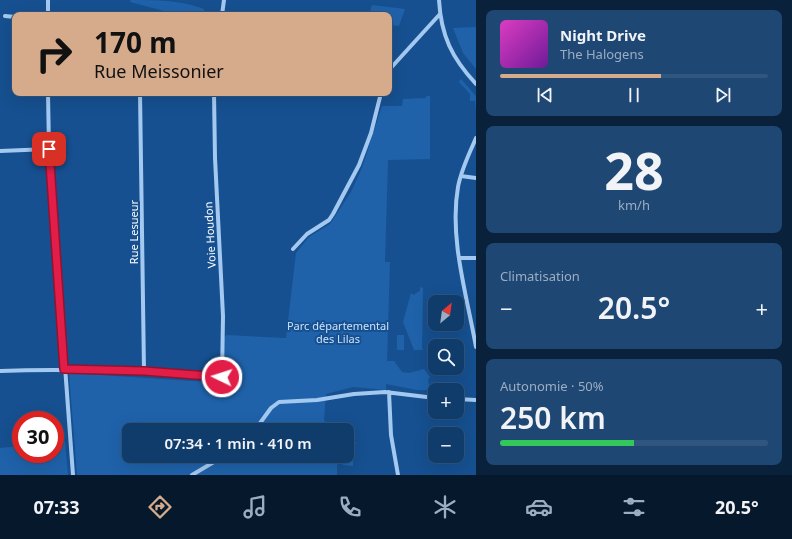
<!DOCTYPE html>
<html lang="fr">
<meta charset="utf-8">
<style>
body{margin:0;font-family:"Noto Sans",sans-serif;background:#1e4774;color:#f1f3f6;height:100vh;display:flex;flex-direction:column;font-size:15px;white-space:nowrap}
*{box-sizing:border-box;margin:0}
p{font-size:13px;color:#9cadc2}
.icon{flex:none;width:22px;height:22px;fill:none;stroke:currentColor;stroke-width:2;stroke-linecap:round;stroke-linejoin:round}
.map{position:relative;flex:1;overflow:hidden}
.side{display:flex;flex-direction:column;gap:10px;padding:10px;background:#09213b;width:316px}
.side>*{flex:none}
.top-card{position:absolute;left:12px;top:12px;width:380px;height:84px;border-radius:8px;box-shadow:0 4px 16px #0002,0 0 0 1px #30567f;background:#d6ab8b;color:#111;overflow:hidden}
.needle{width:26px;rotate:29deg}
.fabs{position:absolute;left:428px;top:295px;display:grid;gap:8px}
.fabs a{display:grid;place-items:center;width:36px;height:36px;border-radius:8px;background:#103c6c;box-shadow:0 4px 16px #0002,0 0 0 1px #30567f;font-size:20px}
.speed{position:absolute;left:12px;top:411px;display:flex;gap:8px;font-size:20px;font-weight:700;text-align:center}
.speed>*{display:grid;place-content:center;width:52px;height:52px;border-radius:50%;background:#103c6c;box-shadow:0 4px 16px #0002,0 0 0 1px #30567f;line-height:1}
.speed .limit{border:6px solid #d22;background:#fff;color:#111}
.pin{position:absolute;display:grid;place-items:center;width:34px;height:34px;color:#fff;margin:-17px;border-radius:8px;box-shadow:0 2px 6px #0006}
.me{position:absolute;width:44px;margin:-22px;rotate:274deg;stroke-linejoin:round;filter:drop-shadow(0 0 3px #0008)}
.turn{display:flex;align-items:center;gap:14px;height:84px;padding:0 16px;font-size:18px}
.turn .icon{width:52px;height:52px;stroke-width:2.5}
.turn b{display:block;font-size:28px;line-height:34px}
.big{font-size:30px;font-weight:600;line-height:1.1}
.side .tile{flex:1;display:flex;flex-direction:column;justify-content:center;gap:6px;min-width:0;padding:0 14px;border-radius:8px;background:#1e4774}
.side .dial{align-items:center;gap:0}
.dial b{font-size:52px;line-height:1}
.song{display:flex;align-items:center;gap:12px}
.cover{width:48px;height:48px;border-radius:6px;background:linear-gradient(135deg,hsl(310 70% 55%),hsl(280 70% 35%))}
.played{height:4px;border-radius:2px;background:linear-gradient(90deg,#d6ab8b 60%,#30567f 60%)}
.keys{display:flex;justify-content:space-around;direction:ltr}
.heat{display:flex;justify-content:space-between;align-items:center;font-size:22px;direction:ltr}
.charge{height:6px;border-radius:3px;background:linear-gradient(90deg,#34c759 50%,#30567f 0)}
.trip{position:absolute;left:122px;top:423px;width:232px;height:40px;border-radius:8px;background:#103c6c;box-shadow:0 4px 16px #0002,0 0 0 1px #30567f;font-weight:600;line-height:40px;text-align:center}
.tabs{display:flex;height:64px;justify-content:space-around;align-items:center;background:#06182b;color:#9cadc2}
.tabs .icon{width:28px;height:28px}
.tabs .current{color:#d6ab8b}
.tabs b{font-size:18px;color:#f1f3f6}
main{display:flex;flex:1;min-height:0}
.map>svg:first-child{display:block}
.green{fill:#1f62aa}
.lines{fill:none;stroke-linecap:round;stroke-linejoin:round}
.minor{stroke:#a4c9f0;stroke-width:4}
.route-casing{stroke:#92132f;stroke-width:10}
.route{stroke:#e11d48;stroke-width:7}
.labels{text-anchor:middle;stroke-width:4;stroke-linejoin:round;paint-order:stroke}
.street-label{font-size:11px;fill:#fff;stroke:#165090}
.park-label{font-size:11px;fill:#cae2fb;stroke:#165090}
</style>
<main>
<div class="map">
<svg width="476" height="475" viewBox="0 0 476 475">
<rect width="100%" height="100%" fill="#165090"/>
<!-- green -->
<path class="green" d="M 131,0 C 157,0 180,0 204,9 L 204,15 L 179,15 L 130,2 Z
M 372,5 L 405,9 L 399,26 L 389,25 L 389,15 L 369,15 Z
M 476,27 L 476,69 L 463,53 L 453,28 Z
M 461,79 L 476,96 L 476,111 L 475,101 L 470,101 L 470,94 L 459,82 Z
M 426,96 L 430,96 L 430,159 L 388,160 L 385,262 L 390,262 L 387,361 L 394,361 L 402,372 L 409,373 L 424,369 L 430,377 L 428,380 L 429,385 L 440,390 L 417,390 L 386,384 L 386,390 L 353,387 L 326,394 L 324,419 L 328,430 L 129,430 L 129,456 L 337,456 L 337,475 L 77,475 L 69,373 L 223,383 L 224,339 L 226,335 L 286,338 L 296,253 L 309,237 L 330,224 L 351,192 L 362,168 L 382,106 L 402,106 L 403,99 L 426,98 Z
M 420,287 L 423,288 L 422,348 L 423,350 L 414,350 L 403,322 L 411,293 L 413,295 L 420,291 Z
M 397,335 L 404,335 L 404,350 L 397,350 Z
M 347,437 L 353,439 L 356,443 L 353,448 L 353,466 L 343,465 L 342,456 L 347,456 Z
M 65,441 L 68,475 L 0,475 L 0,448 L 21,446 L 21,454 L 55,454 L 55,442 Z"/>
<g class="lines">
<!-- minor -->
<path class="minor" d="M 439,0 C 441,36 452,58 476,84
M 48,15 L 48,0
M 222,15 L 224,0
M 5,16 L 15,17
M 389,70 L 440,14
M 48,93 L 49,149 L 73,475
M 140,93 L 144,371
M 203,93 L 214,94
M 476,138 C 469,154 461,170 458,187 C 449,238 467,296 476,347
M 0,151 L 49,149
M 461,176 L 476,178
M 293,249 L 307,234 L 329,220 L 333,214 L 359,165 L 371,133 L 381,93
M 459,258 L 476,258
M 0,371 C 74,368 148,372 222,377 L 223,316 L 215,158 L 214,93
M 389,392 L 391,435 L 398,475
M 457,399 L 476,400
M 255,430 L 271,408 L 279,402 L 317,400 L 354,394 L 385,392 L 435,398
M 192,475 L 224,456"/>
</g>
<g class="lines">
<defs>
<path id="route" d="M 49,149 L 64,369 L 144,371 L 222,377"/>
</defs>
<!-- route casing -->
<use href="#route" class="route-casing"/>
<!-- route -->
<use href="#route" class="route"/>
</g>
<g class="labels">
<!-- street labels -->
<g class="street-label">
<text transform="translate(134 232) rotate(-90)" y="4">Rue Lesueur</text>
<text transform="translate(210 235) rotate(-93)" y="4">Voie Houdon</text>
</g>
<!-- park labels -->
<g class="park-label">
<text x="338" y="330">Parc départemental<tspan x="338" dy="13">des Lilas</tspan></text>
</g>
</g>
</svg>
<div class="fabs">
<a><svg class="needle" viewBox="-14 -14 28 28"><path d="M0-13l5 13h-10z" fill="#e53935"/><path d="M0 13l5-13h-10z" fill="#9cadc2"/></svg></a>
<a><svg class="icon" aria-label="search" viewBox="0 0 24 24"><circle cx="10" cy="10" r="6"/><path d="M15 15l6 6"/></svg></a>
<a>+</a>
<a>−</a>
</div>
<div class="speed"><div class="limit">30</div></div>
<div class="pin" style="left:49px;top:149px;background:#d93025"><svg class="icon" aria-label="arrive" viewBox="0 0 24 24"><path d="M6 21V4h12l-3 4 3 4H6"/></svg></div>
<svg class="me" style="left:222px;top:377px" viewBox="-20 -20 40 40"><circle r="17" fill="#e11d48" stroke="#fff" stroke-width="3"/><path d="M0-11L8 9 0 5-8 9z" fill="#fff"/></svg>
<div class="trip">07:34 · 1 min · 410 m</div>
<div class="top-card">
<div class="turn"><svg class="icon" aria-label="right" viewBox="0 0 24 24"><path d="M7 20v-9h11M14 6l5 5-5 5"/></svg><div><b>170 m</b>Rue Meissonier</div></div>
</div>
</div>
<section class="side">
<div class="tile">
<div class="song"><i class="cover"></i><div><b>Night Drive</b><p>The Halogens</p></div></div>
<div class="played"></div>
<div class="keys"><svg class="icon" aria-label="previous" viewBox="0 0 24 24"><path d="M18 5L8 12l10 7zM5 5v14"/></svg><svg class="icon" aria-label="pause" viewBox="0 0 24 24"><path d="M8 5v14M16 5v14"/></svg><svg class="icon" aria-label="next" viewBox="0 0 24 24"><path d="M6 5l10 7-10 7zM19 5v14"/></svg></div>
</div>
<div class="tile dial"><b>28</b><p>km/h</p></div>
<div class="tile"><p>Climatisation</p>
<div class="heat"><a>−</a><b class="big">20.5°</b><a>+</a></div>
</div>
<div class="tile"><p>Autonomie · 50%</p><b class="big">250 km</b><div class="charge"></div></div>
</section>
</main>
<nav class="tabs">
<b>07:33</b>
<svg class="icon current" aria-label="directions" viewBox="0 0 24 24"><path d="M12 3l9 9-9 9-9-9zM9 14v-3h6M13 9l2 2-2 2"/></svg>
<svg class="icon" aria-label="music" viewBox="0 0 24 24"><path d="M9 18V5l10-2v13"/><circle cx="6" cy="18" r="3"/><circle cx="16" cy="16" r="3"/></svg>
<svg class="icon" aria-label="phone" viewBox="0 0 24 24"><path d="M5 4h4l2 5-3 2q2 4 5 5l2-3 5 2v4C11 20 4 13 5 4z"/></svg>
<svg class="icon" aria-label="climate" viewBox="0 0 24 24"><path d="M12 3v18M4 7l16 10M4 17L20 7"/></svg>
<svg class="icon" aria-label="car" viewBox="0 0 24 24"><path d="M5 17H2v-5l4-1 3-4h7l3 4 3 1v5h-3M9 17h6M6 11h13"/><circle cx="7" cy="17" r="2"/><circle cx="17" cy="17" r="2"/></svg>
<svg class="icon" aria-label="filters" viewBox="0 0 24 24"><path d="M4 7h16M4 17h16"/><circle cx="9" cy="7" r="2"/><circle cx="15" cy="17" r="2"/></svg>
<b>20.5°</b>
</nav>
